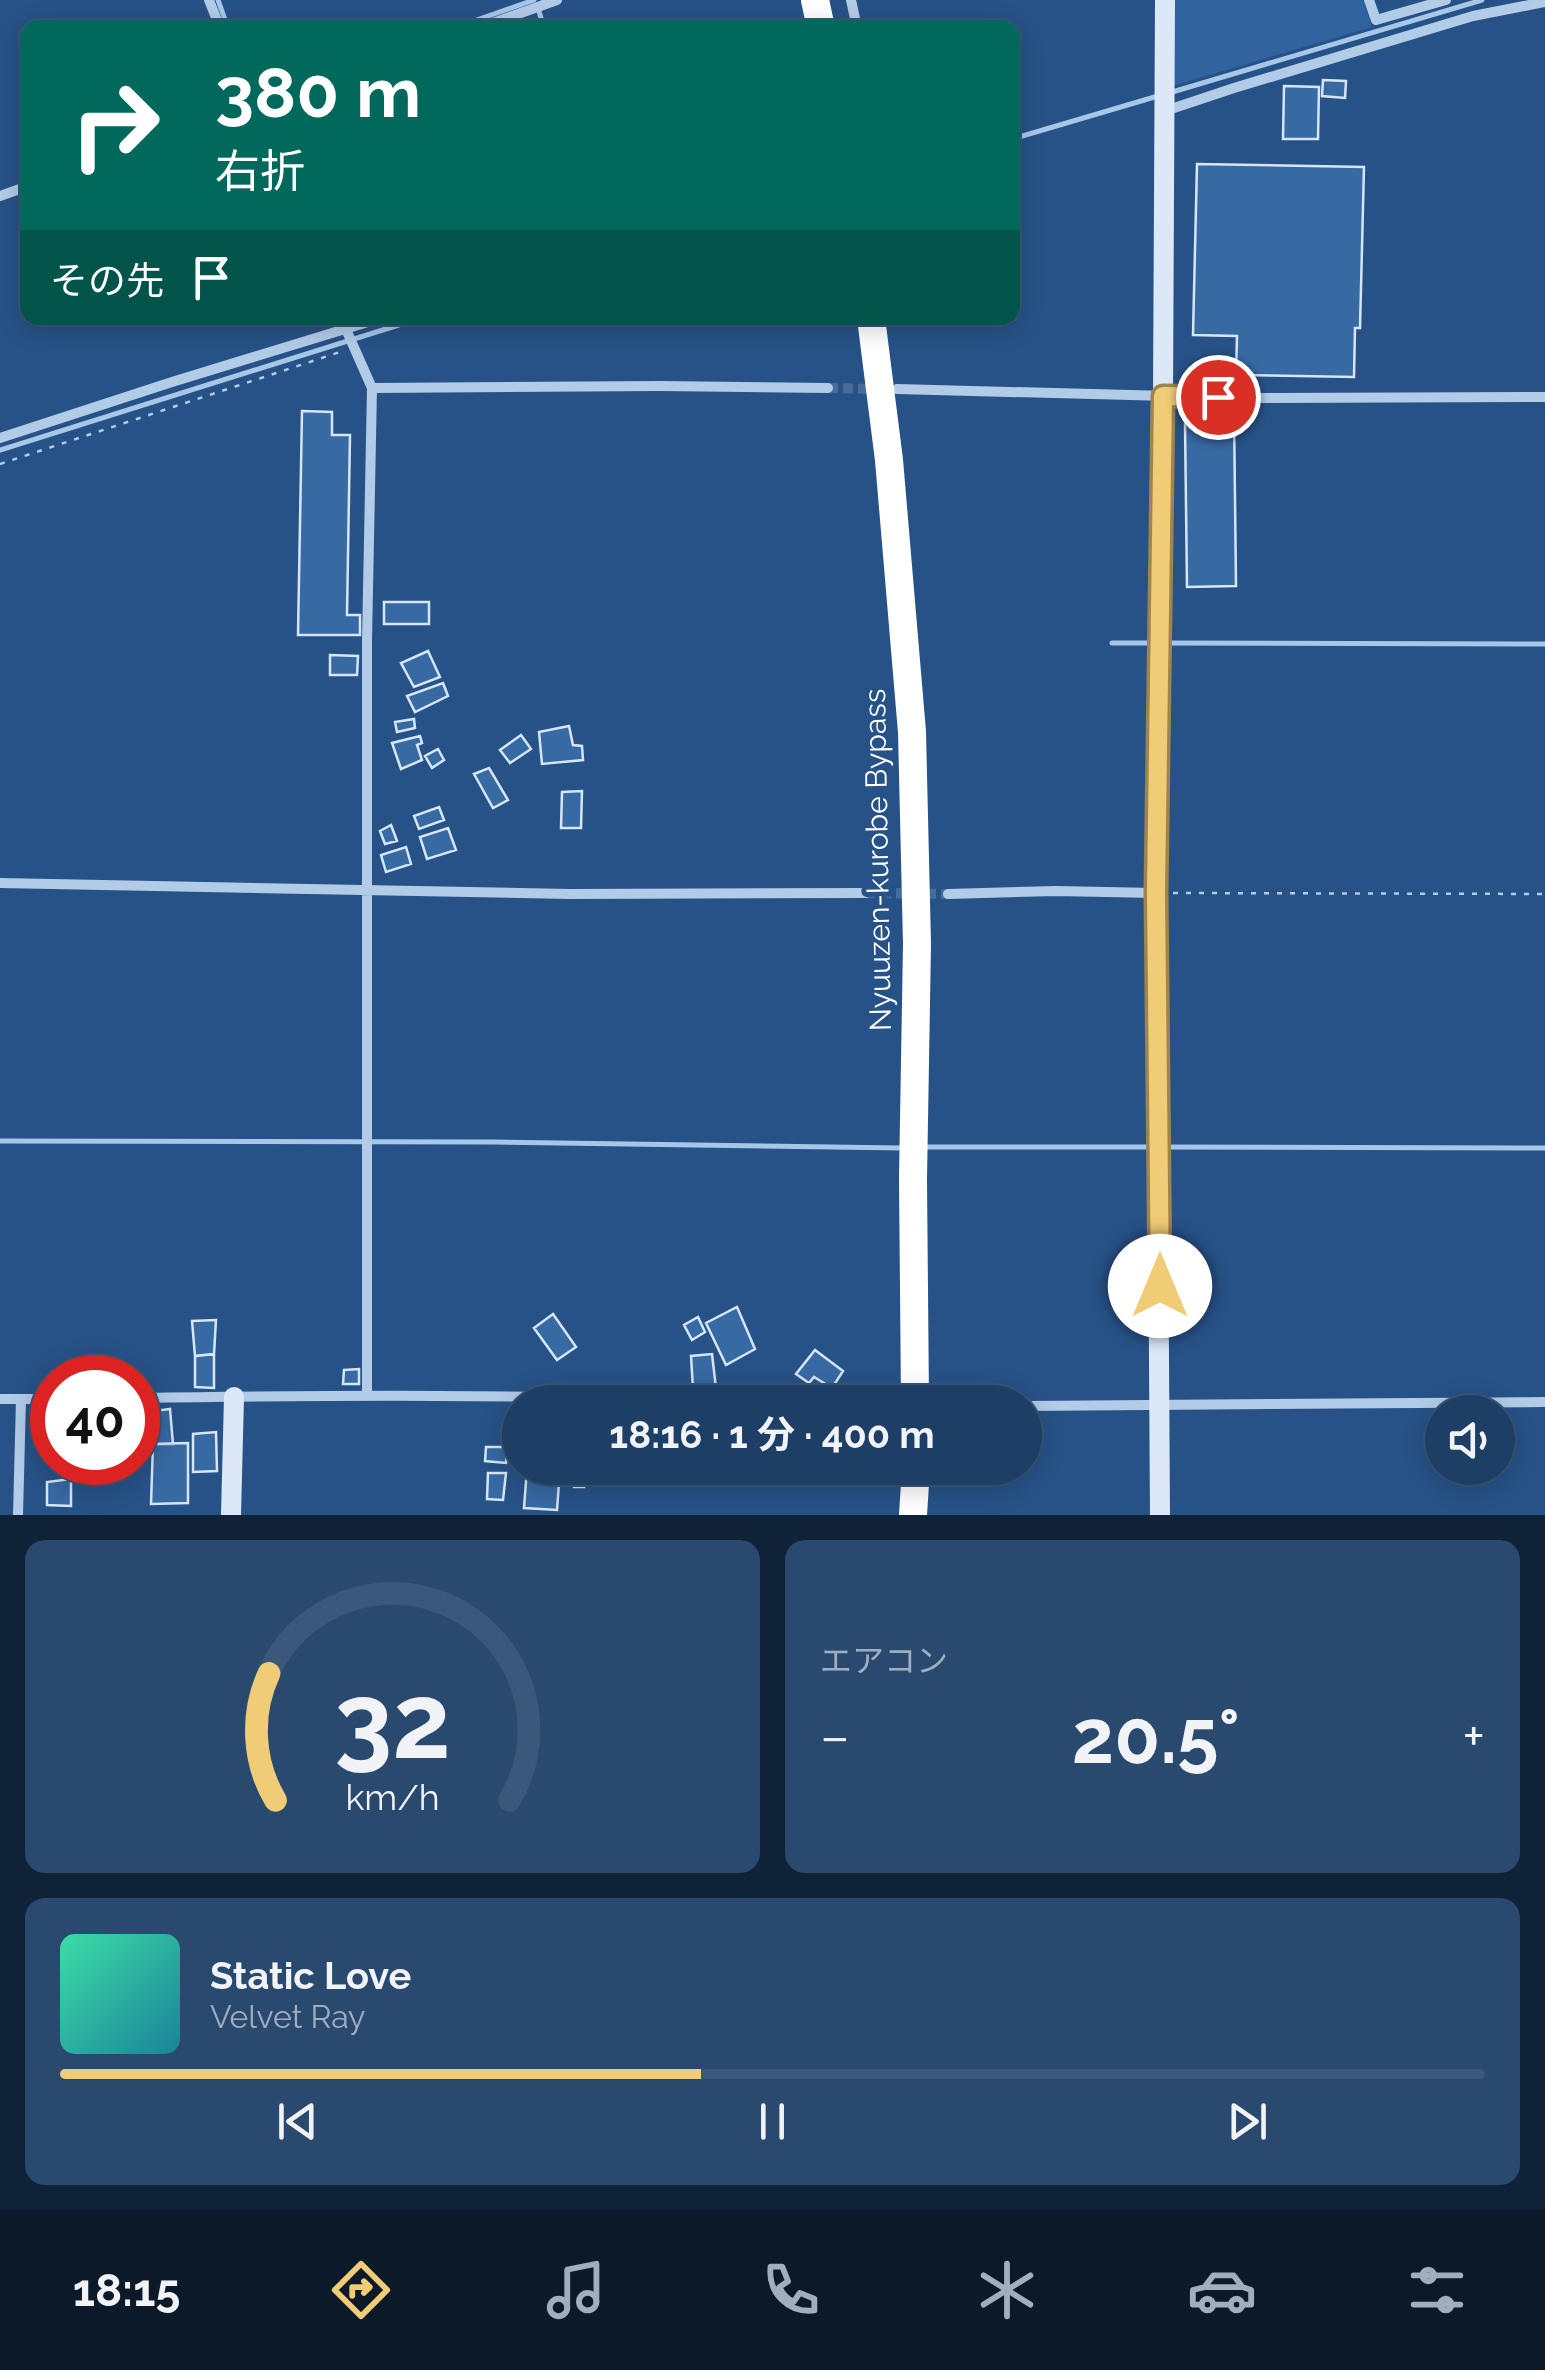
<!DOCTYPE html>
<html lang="ja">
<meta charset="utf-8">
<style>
body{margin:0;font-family:Raleway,"Noto Sans JP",sans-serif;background:#2a496e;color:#f1f3f6;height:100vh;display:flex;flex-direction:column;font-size:38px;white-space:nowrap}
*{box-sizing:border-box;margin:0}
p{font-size:32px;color:#a0aebf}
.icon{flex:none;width:55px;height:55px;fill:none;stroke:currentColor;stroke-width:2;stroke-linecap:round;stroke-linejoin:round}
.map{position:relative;height:1515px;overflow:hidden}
.panel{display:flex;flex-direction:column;gap:25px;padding:25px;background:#102238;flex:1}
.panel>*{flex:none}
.banner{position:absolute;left:20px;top:20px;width:1000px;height:305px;border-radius:20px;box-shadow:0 5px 25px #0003,0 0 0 2px #3b5779;background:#00695c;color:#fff;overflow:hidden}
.buttons{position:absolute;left:1425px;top:1395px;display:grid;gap:20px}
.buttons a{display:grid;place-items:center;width:90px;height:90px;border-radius:50%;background:#1d3e65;box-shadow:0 5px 25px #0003,0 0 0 2px #3b5779;font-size:50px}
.speed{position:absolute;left:30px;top:1355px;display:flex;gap:20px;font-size:50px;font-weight:700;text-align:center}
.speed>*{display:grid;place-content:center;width:130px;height:130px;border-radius:50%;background:#1d3e65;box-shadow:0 5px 25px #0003,0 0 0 2px #3b5779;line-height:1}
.speed .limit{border:15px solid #d22;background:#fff;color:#111}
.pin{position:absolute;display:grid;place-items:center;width:85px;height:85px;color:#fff;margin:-42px;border:5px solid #fff;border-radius:50%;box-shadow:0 2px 10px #0007}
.me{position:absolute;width:110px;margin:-55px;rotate:0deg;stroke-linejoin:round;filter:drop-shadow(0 0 8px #0008)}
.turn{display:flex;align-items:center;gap:35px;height:210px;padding:0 30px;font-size:45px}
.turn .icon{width:130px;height:130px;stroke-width:2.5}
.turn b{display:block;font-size:70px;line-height:85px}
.then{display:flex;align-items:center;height:95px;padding:0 30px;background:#0003;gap:20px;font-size:38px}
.big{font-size:75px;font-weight:700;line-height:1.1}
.panel .tile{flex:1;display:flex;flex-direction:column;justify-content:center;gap:15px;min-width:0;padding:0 35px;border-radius:20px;background:#2a496e}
.panel .dial{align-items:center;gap:0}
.dial svg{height:260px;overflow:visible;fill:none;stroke:#3b5779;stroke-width:7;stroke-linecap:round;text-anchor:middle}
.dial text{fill:#f1f3f6;stroke:none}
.song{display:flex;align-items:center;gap:30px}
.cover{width:120px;height:120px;border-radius:15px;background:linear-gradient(135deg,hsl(160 70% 55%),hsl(190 70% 35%))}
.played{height:10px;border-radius:5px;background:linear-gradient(90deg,#f1cc77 45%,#3b5779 45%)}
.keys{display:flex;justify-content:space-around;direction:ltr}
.heat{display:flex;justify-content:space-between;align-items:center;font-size:55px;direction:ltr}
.panel .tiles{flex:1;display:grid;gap:25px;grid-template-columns:1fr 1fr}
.tile:last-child{grid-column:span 2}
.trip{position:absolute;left:502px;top:1385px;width:540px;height:100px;border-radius:50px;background:#1d3e65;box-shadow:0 5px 25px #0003,0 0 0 2px #3b5779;font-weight:700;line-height:100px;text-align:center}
.tab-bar{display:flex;height:160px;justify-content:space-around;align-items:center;background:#0c1928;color:#a0aebf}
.tab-bar .icon{width:70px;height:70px}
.tab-bar .on{color:#f1cc77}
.tab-bar b{font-size:45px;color:#f1f3f6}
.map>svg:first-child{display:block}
.green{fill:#31649e}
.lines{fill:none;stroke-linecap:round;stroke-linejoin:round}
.stream{stroke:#a7c7e9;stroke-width:5}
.building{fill:#3769a3;stroke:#d6e5f7;stroke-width:2.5}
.street-tunnel{stroke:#476c99;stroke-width:10;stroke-dasharray:10 5;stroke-linecap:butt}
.path{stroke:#b2cce8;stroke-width:2.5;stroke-dasharray:5 8;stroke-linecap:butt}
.street{stroke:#b2cce8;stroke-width:10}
.secondary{stroke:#dce8f7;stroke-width:20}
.highway{stroke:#fff;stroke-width:28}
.route-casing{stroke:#9d854d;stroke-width:25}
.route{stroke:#f1cc77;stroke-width:18}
.labels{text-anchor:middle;stroke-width:10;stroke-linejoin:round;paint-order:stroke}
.street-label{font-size:30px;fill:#fff;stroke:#275287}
</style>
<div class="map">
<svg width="1545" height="1515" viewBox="0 0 1545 1515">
<rect width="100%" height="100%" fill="#275287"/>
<!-- green -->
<path class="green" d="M 1172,0 L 1363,0 L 1372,27 L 1172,86 Z"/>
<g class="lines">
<!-- stream -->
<path class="stream" d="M 218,0 L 228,28
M 538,8 L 544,28
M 454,28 L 534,0
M 1169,93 L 1482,0
M 1012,139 L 1158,96
M 0,450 L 421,318
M 1112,643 L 1154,643
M 1165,643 L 1545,644
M 0,1141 L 494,1142 L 902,1148
M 923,1147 L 1152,1147
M 1163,1147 L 1545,1148"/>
</g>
<!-- building -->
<path class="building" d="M 1323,80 L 1346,81 L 1345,98 L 1322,96 Z
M 1284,86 L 1319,87 L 1318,139 L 1283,139 Z
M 1197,164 L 1364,167 L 1360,328 L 1355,328 L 1354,377 L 1236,375 L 1237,336 L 1193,335 Z
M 302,411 L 332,412 L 332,435 L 350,435 L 347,615 L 360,615 L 360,635 L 298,635 Z
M 1234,411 L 1236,586 L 1187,587 L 1185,424 L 1199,424 L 1199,412 Z
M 384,602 L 429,602 L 429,624 L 384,624 Z
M 428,651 L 440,677 L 414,687 L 401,663 Z
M 330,655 L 358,656 L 357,675 L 330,675 Z
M 443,683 L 448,696 L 415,712 L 407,696 Z
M 414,719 L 415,728 L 397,732 L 395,722 Z
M 569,726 L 573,745 L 582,746 L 583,760 L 542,764 L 539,732 Z
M 521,735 L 531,749 L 510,763 L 500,750 Z
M 420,736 L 422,743 L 417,745 L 422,760 L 401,769 L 392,743 Z
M 438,749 L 444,760 L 432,768 L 425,756 Z
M 489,768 L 508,800 L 493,808 L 474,774 Z
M 582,791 L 581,828 L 561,828 L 562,792 Z
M 439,807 L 444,820 L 419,829 L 414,816 Z
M 391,825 L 397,841 L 385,844 L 380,831 Z
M 448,828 L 456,850 L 427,859 L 420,837 Z
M 406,847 L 411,864 L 386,872 L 381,855 Z
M 737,1307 L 755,1349 L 726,1365 L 706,1323 Z
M 553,1314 L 576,1347 L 557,1360 L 534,1328 Z
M 698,1317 L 705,1332 L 692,1340 L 684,1325 Z
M 216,1320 L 214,1354 L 195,1356 L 192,1321 Z
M 815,1350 L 843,1371 L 832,1388 L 814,1377 L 809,1383 L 796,1374 Z
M 214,1354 L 214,1388 L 195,1387 L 195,1356 Z
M 712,1354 L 716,1388 L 693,1389 L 691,1356 Z
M 359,1369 L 359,1384 L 343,1384 L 344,1370 Z
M 170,1409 L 173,1444 L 153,1444 L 154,1411 Z
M 216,1432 L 217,1471 L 193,1472 L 193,1434 Z
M 188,1443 L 188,1503 L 151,1504 L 153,1444 Z
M 486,1447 L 508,1447 L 506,1463 L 485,1461 Z
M 527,1468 L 560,1469 L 557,1510 L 524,1508 Z
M 574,1471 L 585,1471 L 584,1487 L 574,1487 Z
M 488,1473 L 506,1473 L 503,1500 L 487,1499 Z
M 71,1479 L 71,1506 L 47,1505 L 47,1482 Z"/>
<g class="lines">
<!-- street-tunnel -->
<path class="street-tunnel" d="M 828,388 L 877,389
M 866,893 L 948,894"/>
<!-- path -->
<path class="path" d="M 0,464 L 340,352
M 1173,893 L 1545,894"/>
<!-- street -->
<path class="street" d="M 209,0 L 220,28
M 851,0 L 857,28
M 1369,0 L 1376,20 L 1446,0
M 479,28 L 557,0
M 1165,111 L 1234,88 L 1473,16 L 1545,2
M 0,196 L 28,186
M 341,318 L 372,388 L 367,641 L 367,1395
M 372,388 L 660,386 L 828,388
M 897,389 L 1245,398 L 1545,397
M 0,438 L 172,382 L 381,318
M 0,883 L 570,894 L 866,893
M 948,894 L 1055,891 L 1156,893
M 138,1398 C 336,1395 535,1394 734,1402
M 0,1399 L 52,1399
M 1025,1406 L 1545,1402
M 18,1515 L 21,1399"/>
<!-- secondary -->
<path class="secondary" d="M 231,1515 L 234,1397
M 1160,1515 L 1156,893 L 1163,396 L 1165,0"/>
<!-- highway -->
<path class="highway" d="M 815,0 L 821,28
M 871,318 L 889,460 L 912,732 L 917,944 L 913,1179 L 915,1402
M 913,1515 L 916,1468"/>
</g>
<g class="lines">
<defs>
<path id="route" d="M 1160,1286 L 1156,892 L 1163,396 L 1218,397"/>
</defs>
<!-- route casing -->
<use href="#route" class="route-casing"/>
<!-- route -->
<use href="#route" class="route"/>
</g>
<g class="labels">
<!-- street labels -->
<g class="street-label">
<text transform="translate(878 860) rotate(-91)" y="10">Nyuuzen-kurobe Bypass</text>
</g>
</g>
</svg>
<div class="buttons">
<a><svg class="icon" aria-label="sound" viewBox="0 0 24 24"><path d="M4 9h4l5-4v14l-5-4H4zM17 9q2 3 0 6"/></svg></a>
</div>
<div class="speed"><div class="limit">40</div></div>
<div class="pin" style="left:1218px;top:397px;background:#d93025"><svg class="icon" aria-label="arrive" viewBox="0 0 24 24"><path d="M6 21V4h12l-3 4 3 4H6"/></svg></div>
<svg class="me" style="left:1160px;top:1286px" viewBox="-20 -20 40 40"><circle r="19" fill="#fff"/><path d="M0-13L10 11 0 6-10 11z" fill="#f1cc77"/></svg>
<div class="trip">18:16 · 1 分 · 400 m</div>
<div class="banner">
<div class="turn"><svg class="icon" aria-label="right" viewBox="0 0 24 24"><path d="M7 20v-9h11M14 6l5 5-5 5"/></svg><div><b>380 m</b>右折</div></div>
<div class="then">その先<svg class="icon" aria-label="arrive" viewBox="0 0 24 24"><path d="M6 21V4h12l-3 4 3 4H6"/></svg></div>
</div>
</div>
<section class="panel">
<div class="tiles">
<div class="tile dial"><svg viewBox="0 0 100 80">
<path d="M14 69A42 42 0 1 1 86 69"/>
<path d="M14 69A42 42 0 0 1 12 30" stroke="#f1cc77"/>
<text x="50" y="56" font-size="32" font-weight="700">32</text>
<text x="50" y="72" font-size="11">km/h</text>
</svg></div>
<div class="tile"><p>エアコン</p>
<div class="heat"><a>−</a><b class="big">20.5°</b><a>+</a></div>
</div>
<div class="tile">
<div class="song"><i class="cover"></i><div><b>Static Love</b><p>Velvet Ray</p></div></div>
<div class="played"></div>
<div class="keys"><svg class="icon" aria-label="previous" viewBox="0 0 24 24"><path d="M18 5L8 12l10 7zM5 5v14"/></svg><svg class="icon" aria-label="pause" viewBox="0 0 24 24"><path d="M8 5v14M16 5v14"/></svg><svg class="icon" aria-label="next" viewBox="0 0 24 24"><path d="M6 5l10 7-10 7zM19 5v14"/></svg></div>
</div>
</div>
</section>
<nav class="tab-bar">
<b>18:15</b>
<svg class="icon on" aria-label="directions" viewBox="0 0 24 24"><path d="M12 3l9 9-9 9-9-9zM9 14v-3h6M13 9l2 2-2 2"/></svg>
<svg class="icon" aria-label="music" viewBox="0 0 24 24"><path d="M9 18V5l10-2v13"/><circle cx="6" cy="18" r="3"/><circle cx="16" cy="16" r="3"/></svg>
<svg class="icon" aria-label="phone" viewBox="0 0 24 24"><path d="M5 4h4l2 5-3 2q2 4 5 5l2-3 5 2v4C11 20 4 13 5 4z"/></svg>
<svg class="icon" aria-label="climate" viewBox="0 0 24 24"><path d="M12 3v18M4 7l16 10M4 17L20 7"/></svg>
<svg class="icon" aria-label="car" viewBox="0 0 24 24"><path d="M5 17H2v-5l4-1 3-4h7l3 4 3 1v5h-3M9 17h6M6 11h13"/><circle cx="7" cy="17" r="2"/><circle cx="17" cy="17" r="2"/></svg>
<svg class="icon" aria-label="filters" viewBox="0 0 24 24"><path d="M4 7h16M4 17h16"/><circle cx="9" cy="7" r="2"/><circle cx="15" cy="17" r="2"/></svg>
</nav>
